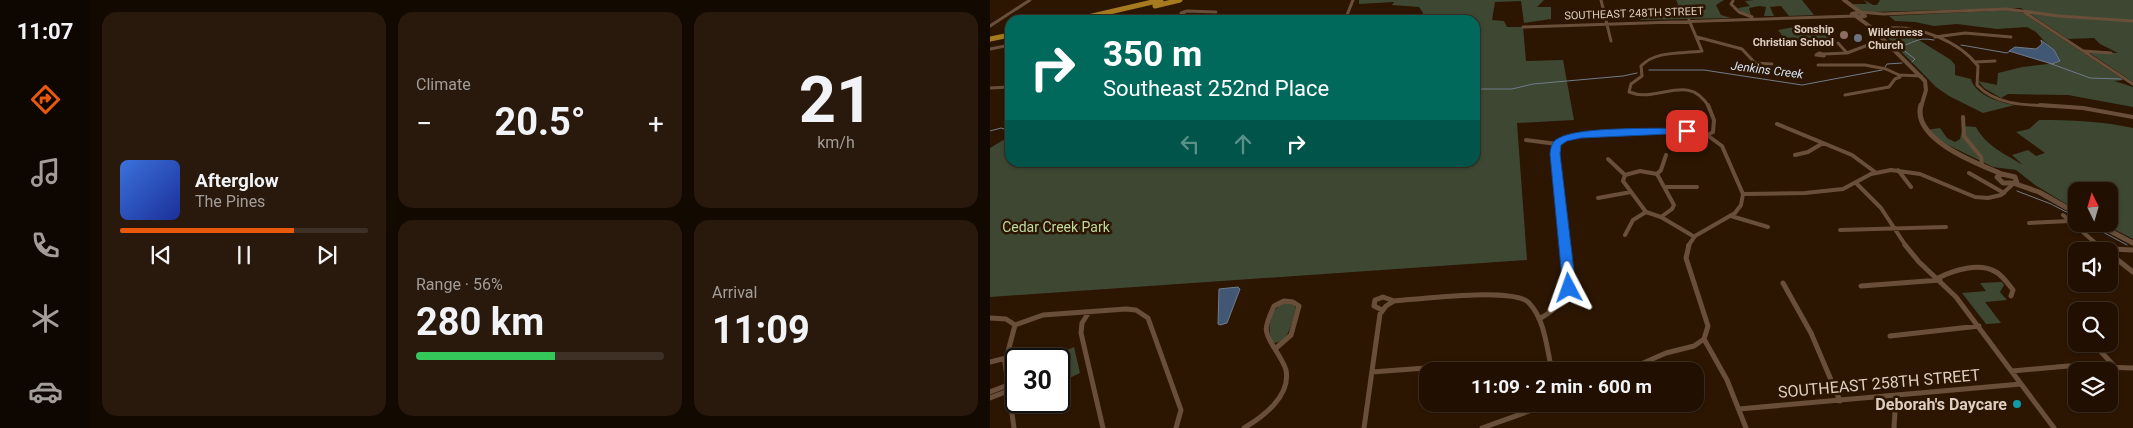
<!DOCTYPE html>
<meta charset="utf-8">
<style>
body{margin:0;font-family:Roboto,sans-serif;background:#29190c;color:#f1f3f6;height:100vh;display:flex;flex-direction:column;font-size:19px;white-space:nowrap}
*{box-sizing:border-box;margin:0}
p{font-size:16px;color:#a29d99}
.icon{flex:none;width:28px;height:28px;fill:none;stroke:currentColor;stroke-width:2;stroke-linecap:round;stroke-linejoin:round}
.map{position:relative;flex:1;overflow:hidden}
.drawer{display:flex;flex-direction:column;gap:12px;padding:12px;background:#120901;width:900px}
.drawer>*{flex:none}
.hud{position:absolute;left:15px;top:15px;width:475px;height:152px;border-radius:15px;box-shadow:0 1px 4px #0004,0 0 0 1px #3e3024;background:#00695c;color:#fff;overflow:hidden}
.needle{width:32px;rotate:355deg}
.fabs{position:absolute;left:1078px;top:182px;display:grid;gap:10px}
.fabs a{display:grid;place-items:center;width:50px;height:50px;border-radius:10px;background:#211002;box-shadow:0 1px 4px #0004,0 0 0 1px #3e3024;font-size:25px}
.speed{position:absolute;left:15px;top:348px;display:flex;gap:10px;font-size:25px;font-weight:700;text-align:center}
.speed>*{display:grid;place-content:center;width:65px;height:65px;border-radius:50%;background:#211002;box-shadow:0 1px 4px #0004,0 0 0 1px #3e3024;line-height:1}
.speed .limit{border:2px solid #111;border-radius:8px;background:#fff;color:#111}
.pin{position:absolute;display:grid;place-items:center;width:42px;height:42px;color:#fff;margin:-21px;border-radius:10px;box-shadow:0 2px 8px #0006}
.me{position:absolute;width:55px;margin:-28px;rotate:356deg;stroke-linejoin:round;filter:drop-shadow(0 0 4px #0008)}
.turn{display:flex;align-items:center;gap:18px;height:105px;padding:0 15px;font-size:22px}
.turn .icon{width:65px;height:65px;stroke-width:2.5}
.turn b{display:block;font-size:35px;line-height:42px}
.lanes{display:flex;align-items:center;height:48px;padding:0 15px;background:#0003;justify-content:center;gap:25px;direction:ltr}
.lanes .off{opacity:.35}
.big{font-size:38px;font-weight:700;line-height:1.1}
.drawer .card{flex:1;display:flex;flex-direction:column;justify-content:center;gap:8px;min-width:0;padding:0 18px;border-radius:15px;background:#29190c}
.drawer .dial{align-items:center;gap:0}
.dial b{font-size:65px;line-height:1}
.song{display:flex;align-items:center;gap:15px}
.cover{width:60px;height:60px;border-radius:8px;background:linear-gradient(135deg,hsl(220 70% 55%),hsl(230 70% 35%))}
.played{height:5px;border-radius:2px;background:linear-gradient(90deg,#ea580c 70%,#3e3024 70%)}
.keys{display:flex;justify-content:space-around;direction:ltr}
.heat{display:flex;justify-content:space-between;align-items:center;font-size:28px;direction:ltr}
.charge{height:8px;border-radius:4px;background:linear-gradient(90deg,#34c759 56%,#3e3024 0)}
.drawer .tiles{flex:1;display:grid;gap:12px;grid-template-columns:repeat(3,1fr)}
.card:first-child{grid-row:span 2}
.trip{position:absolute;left:429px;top:362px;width:285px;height:50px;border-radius:15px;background:#211002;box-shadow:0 1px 4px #0004,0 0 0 1px #3e3024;font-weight:700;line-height:50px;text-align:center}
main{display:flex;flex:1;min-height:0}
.tab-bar{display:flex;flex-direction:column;width:90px;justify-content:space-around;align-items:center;background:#0d0601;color:#a29d99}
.tab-bar .icon{width:35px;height:35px}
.tab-bar .current{color:#ea580c}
.tab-bar b{font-size:22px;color:#f1f3f6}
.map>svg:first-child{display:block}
.green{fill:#3d4732}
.water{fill:#415774;stroke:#707b8b}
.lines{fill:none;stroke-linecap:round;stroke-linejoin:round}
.stream{stroke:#707b8b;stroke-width:1}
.street-far2{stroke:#694f39;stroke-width:3}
.street-far1{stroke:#694f39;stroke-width:4}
.street{stroke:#694f39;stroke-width:5}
.secondary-far1{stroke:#694f39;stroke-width:4}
.secondary{stroke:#694f39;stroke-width:5}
.highway{stroke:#a67a1e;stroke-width:5}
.route{fill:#1a73e8;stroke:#114b97}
.education-dot{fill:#8d6e63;stroke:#2c1602;stroke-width:2}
.worship-dot{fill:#6b7280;stroke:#2c1602;stroke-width:2}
.culture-dot{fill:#0f9aa8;stroke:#2c1602;stroke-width:2}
.labels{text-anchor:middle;stroke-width:5;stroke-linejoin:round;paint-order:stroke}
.far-street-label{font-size:11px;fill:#decec2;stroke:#2c1602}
.far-poi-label{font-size:11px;font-weight:bold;fill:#decec2;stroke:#2c1602;text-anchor:end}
.far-water-label{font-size:12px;font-style:italic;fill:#d5e5fa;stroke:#2c1602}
.park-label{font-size:14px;fill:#bfdca0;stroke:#2c1602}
.near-street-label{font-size:16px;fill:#decec2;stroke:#2c1602}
.near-poi-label{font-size:16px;font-weight:bold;fill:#decec2;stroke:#2c1602;text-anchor:end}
</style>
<main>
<nav class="tab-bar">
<b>11:07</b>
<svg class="icon current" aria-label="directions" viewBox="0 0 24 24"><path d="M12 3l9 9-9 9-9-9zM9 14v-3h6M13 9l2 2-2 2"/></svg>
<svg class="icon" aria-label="music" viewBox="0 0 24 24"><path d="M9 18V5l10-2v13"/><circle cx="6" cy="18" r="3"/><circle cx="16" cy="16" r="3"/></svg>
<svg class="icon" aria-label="phone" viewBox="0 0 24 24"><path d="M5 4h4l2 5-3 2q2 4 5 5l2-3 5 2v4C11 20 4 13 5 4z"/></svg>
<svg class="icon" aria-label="climate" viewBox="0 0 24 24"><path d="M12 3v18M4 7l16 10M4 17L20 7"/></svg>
<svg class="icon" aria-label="car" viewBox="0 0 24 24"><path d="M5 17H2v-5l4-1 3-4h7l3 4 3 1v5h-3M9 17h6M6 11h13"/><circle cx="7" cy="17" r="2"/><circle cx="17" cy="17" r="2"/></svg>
</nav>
<section class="drawer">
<div class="tiles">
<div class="card">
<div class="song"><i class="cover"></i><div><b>Afterglow</b><p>The Pines</p></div></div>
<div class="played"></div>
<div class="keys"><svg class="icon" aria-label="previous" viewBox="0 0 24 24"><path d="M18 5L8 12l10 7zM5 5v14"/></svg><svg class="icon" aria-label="pause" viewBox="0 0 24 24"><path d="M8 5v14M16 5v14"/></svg><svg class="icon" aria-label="next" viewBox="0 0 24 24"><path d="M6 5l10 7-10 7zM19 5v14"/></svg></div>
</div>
<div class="card"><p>Climate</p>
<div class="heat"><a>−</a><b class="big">20.5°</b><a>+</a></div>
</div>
<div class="card dial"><b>21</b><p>km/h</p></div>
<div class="card"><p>Range · 56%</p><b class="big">280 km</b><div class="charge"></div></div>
<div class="card"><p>Arrival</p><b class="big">11:09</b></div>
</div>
</section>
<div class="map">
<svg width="1143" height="428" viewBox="0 0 1143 428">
<rect width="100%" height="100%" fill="#2c1602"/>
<!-- green -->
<path class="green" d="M 369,0 L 554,0 L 547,7 L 561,7 L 561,19 L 534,23 L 531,1 L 505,2 L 502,20 L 514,21 L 517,27 L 533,27 L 536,61 L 573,60 L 584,120 L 527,123 L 537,260 L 0,297 L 0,148 L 20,136 L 20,162 L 485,162 L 485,20 L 431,20 L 433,13 L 429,7 L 402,5 L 404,2 L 369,4 Z
M 686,0 L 734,0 L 726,5 L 731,15 L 741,18 L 651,20 L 649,16 C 663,12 676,13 690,9 Z
M 764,0 L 812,0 L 824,15 L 799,16 L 791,6 L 780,7 L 784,16 L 774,16 L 776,7 L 770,6 L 759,8 L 761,15 L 751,12 L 748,8 L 760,6 L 755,1 Z
M 874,0 L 883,5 L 887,5 L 890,0 L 1143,0 L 1143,82 L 1098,52 L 1128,53 L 1110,44 L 1104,38 L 1078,39 L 1031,8 L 882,12 L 870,11 L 863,4 L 877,4 Z
M 1020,10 L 1033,13 L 1134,80 L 1124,81 L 1143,87 L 1143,107 L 1078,95 L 1018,94 L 1011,98 L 994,88 L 988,81 L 1007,85 L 1008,73 L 1032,67 L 1067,63 L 1068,56 L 1046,32 L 1037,27 L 1007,29 L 967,24 L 944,26 L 925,22 L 905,21 L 899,16 Z
M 804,27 L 822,27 L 833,32 L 839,32 L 846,41 L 798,43 L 788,30 Z
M 911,29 L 961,60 L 965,65 L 965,75 L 981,79 C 985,95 1010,103 1025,105 L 993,113 L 959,96 L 946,87 L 891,31 Z
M 1049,120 C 1081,120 1112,121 1143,128 L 1143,239 L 1114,224 L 1119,224 L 1119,191 L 1086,191 L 1086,210 L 1045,185 L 1026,170 L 1003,167 L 958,145 L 936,130 L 950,128 L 957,138 L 965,142 L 970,139 L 973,126 L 986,127 C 996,146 1015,154 1033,165 L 1022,155 L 1038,150 L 1046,156 L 1055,153 L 1026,132 L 1039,129 Z
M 1012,282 L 1014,285 L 1010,292 L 1017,300 L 995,302 L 1011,323 L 996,324 L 972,293 L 996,291 L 990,283 Z
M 295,303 L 303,304 L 306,308 C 302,320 300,342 284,343 L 282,341 C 277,329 279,308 295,303 Z
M 84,347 L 90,373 L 69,383 L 69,359 L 57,359 Z"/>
<!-- water -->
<path class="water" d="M 1051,40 L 1064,50 L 1070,61 L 1062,64 L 1019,51 L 1025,47 L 1046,49 L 1052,44 Z
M 248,287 L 250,289 L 237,323 L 230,325 L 228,324 L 229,289 Z"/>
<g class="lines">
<!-- stream -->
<path class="stream" d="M 971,45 L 1017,53 L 1020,51
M 922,62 L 925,59 L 908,46 C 924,45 925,36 944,40
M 1059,63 L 1100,78 L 1131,79
M 895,67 L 897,64 L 912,63
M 659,70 L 714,70 L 812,85 L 892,70
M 485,89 L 522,89 L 543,84 L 633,76 L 647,73
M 0,131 L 11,128 L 20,131
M 1027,191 L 1061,204 L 1086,217
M 1098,224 L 1137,245"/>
<!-- street-far2 -->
<path class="street-far2" d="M 611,0 L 621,41
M 743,1 L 741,4 L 749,12 L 762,17
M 870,12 L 893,14 L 1017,9 L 1069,16 L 1143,21
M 1034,12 L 1143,84
M 205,20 L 191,13 L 197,11 L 226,12
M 355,20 L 363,0
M 699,20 L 712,51 C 692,54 666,50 651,66 L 652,76 L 641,84 L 639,92 C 669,104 698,71 719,107
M 0,26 L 40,0
M 533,27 L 866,16
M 882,28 L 899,28 L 884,30
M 899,28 C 930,26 969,41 988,66 L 987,85 C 1010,110 1050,104 1081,107
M 707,37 L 752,49 L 765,63 L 782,64
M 945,37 L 975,33 L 1021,37
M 848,43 L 857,53
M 0,49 L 20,45
M 1094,51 L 1121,53
M 829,53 L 833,54 L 834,56 L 826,55 Z
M 834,54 L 857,53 L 878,45 L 899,45
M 985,62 L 1005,61
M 828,65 L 875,65 L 896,69 L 909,75 L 931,76
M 0,88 L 20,87
M 855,95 L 899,87 L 905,79 L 910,77"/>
<!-- street-far1 -->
<path class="street-far1" d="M 1050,105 L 1093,108 L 1143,117
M 973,117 L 974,136 L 991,157 L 992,165
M 787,124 L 862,155 L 885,172
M 536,140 L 567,144
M 567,144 L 573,139 L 591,135 L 697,131 L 717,135
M 567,144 L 565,154 L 575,246
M 805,155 L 818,152 L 833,143
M 618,159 L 635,175
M 908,170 L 921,187
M 979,173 L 1014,193
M 667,174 L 650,171 L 635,175 L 633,181 L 656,212 L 671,217 L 703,236
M 667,174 L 684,205 L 682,209 L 671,217
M 667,174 L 671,170 L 676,155
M 866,183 L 891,208 L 916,246
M 674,187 L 707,187
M 753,194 L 815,193 L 853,189 L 881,174 L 901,170 L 930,174 L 985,197 L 998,198 L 1011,195 L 1022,185
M 608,198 L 641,192
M 1073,215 L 1109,246
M 741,216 L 778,227
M 1039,223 L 1080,221
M 850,230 L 956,227
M 635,235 L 643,220 L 656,212
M 698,246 L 705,236 L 745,213 L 751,205 L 753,194 L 732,146 L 717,135 L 723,132 L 724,120 L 718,105"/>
<!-- street -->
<path class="street" d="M 699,245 L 696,258 L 718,326 L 714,339 L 737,380 L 756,428
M 915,245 L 929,262 L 966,297 L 1064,428
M 1107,245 L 1118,251
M 1118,251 L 1121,249 L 1143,250
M 1119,253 L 1143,272
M 948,278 C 964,270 989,262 1006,272 C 1013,276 1018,284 1023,290 L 1021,296
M 793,283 L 821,333 L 850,401
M 871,286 L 950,280
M 294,301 L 303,302 L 309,306 L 301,335 L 285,349 C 272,329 275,327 284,306 Z
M 392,310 L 384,306 L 385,300 L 393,297 L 404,301
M 99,312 L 92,323 L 91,333 L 113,428
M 0,318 L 16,319 L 25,325
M 549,319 C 587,298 580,283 575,245
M 1083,320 L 1086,323
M 25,325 L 53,315 L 136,309 L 146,310 L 158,318 L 191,410 L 186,428
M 900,336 L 989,326
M 1104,344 L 1125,367
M 0,362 L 16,358
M 635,371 L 676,353 L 704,346 L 714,339
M 1022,371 L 1078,366 L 1143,368
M 382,372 L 462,366
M 0,392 L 18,385
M 0,398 L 18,391
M 749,409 L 1031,384
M 24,428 L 15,363 L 25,325
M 254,428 C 273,417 301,396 296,370 C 294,363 289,356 285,349
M 374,428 L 390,314 L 396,306 L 404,301 C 428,299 525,287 539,303 C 555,319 557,350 562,371
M 492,428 L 559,404
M 904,428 L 906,396"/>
<!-- secondary-far1 -->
<path class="secondary-far1" d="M 854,0 L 870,12
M 870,12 L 875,16 L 868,17 L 862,14 Z
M 867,17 L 882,28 L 935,81 L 936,90 L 931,107"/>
<!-- secondary -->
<path class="secondary" d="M 931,105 C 921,139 988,164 1012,174
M 1012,174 L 1025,177 L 1027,183 L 1013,183 L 1007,177 Z
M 1026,184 L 1049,192 L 1086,213
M 1107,224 L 1143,243"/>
<!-- highway -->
<path class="highway" d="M 165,6 L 190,0
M 85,20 L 171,0
M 0,39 L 20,35"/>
</g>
<!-- route -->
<path class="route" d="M 697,128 L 701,129 L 701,133 L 591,138 L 577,141 L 571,145 L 570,154 L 586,288 L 584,292 L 575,292 L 573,288 L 560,154 C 561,146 562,141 569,138 C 590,126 669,129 697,128 Z"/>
<!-- markers -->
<circle class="education-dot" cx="854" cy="35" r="5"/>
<circle class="worship-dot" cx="868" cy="38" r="5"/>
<circle class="culture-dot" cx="1027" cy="404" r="5"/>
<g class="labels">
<!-- far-street labels -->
<g class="far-street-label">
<text transform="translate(644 13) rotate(-2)" y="4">SOUTHEAST 248TH STREET</text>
</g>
<!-- far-poi labels -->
<g class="far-poi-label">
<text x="844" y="33">Sonship<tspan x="844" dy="13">Christian School</tspan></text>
<text x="878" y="36" text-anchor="start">Wilderness<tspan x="878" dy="13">Church</tspan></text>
</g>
<!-- far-water labels -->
<g class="far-water-label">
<text transform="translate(777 70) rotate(7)" y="4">Jenkins Creek</text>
</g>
<!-- park labels -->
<g class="park-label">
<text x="66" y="232">Cedar Creek Park</text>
</g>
<!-- near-street labels -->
<g class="near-street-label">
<text transform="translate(889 383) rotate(-5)" y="6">SOUTHEAST 258TH STREET</text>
</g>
<!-- near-poi labels -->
<g class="near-poi-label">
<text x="1017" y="410">Deborah's Daycare</text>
</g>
</g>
</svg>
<div class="fabs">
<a><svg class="needle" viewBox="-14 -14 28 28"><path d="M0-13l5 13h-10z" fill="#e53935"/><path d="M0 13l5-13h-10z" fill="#a29d99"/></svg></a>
<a><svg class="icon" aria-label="sound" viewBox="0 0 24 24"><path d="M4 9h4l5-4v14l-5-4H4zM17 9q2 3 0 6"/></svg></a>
<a><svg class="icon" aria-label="search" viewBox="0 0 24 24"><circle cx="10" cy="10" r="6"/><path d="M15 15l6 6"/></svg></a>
<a><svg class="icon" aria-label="layers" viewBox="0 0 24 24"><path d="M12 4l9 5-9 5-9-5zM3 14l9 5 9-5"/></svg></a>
</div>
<div class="speed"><div class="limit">30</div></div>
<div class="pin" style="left:697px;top:131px;background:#d93025"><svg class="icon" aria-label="arrive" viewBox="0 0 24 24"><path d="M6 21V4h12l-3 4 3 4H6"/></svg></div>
<svg class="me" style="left:579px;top:288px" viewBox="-20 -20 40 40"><path d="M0-17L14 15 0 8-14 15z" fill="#1a73e8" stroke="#fff" stroke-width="4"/></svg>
<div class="trip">11:09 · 2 min · 600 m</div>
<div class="hud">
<div class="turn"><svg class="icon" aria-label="right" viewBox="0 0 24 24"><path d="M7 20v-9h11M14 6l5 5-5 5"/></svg><div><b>350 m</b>Southeast 252nd Place</div></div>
<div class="lanes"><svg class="icon off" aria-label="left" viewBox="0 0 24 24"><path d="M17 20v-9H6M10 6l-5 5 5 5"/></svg><svg class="icon off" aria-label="ahead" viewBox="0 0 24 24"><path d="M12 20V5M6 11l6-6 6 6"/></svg><svg class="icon" aria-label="right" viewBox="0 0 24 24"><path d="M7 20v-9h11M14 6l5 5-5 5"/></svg></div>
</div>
</div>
</main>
